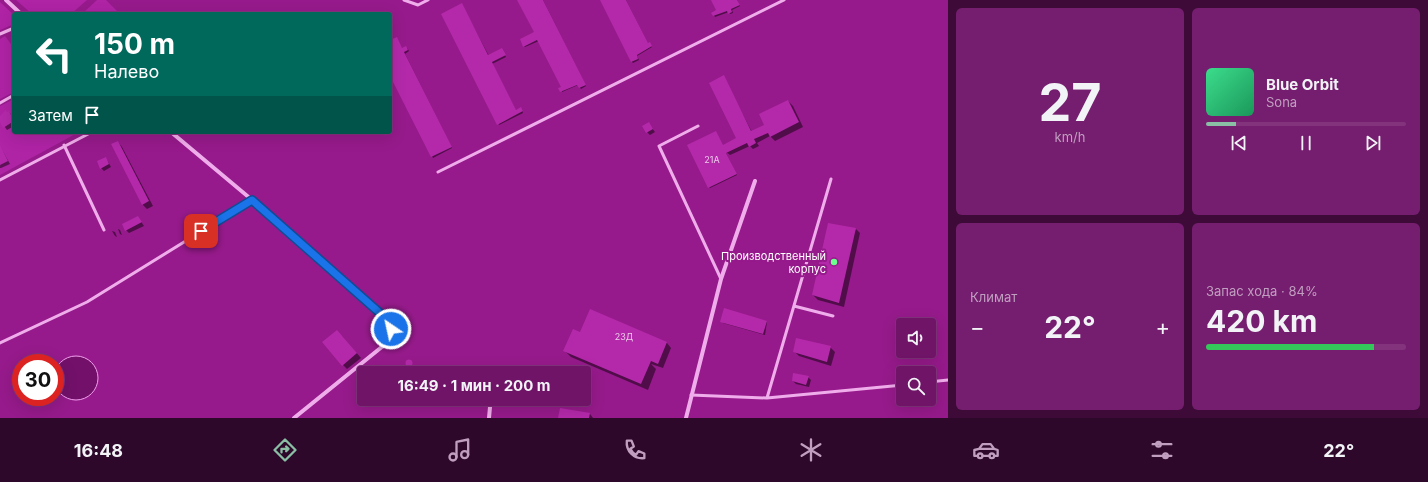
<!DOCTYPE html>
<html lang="ru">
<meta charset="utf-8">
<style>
body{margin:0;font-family:Inter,sans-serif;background:#751d6e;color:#f1f3f6;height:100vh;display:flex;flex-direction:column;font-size:15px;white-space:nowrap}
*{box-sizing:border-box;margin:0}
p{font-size:13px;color:#c09ec0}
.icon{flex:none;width:22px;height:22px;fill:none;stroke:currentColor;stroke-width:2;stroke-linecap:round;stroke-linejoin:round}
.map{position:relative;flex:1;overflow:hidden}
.details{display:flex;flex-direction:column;gap:8px;padding:8px;background:#3e0b39;width:480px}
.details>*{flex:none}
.hud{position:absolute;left:12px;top:12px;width:380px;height:122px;border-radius:4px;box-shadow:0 4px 16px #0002,0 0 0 1px #82337c;background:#00695c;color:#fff;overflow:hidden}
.buttons{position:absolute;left:896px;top:318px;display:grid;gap:8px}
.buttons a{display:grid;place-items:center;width:40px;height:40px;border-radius:4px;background:#701468;box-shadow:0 4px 16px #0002,0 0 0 1px #82337c;font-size:20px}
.speed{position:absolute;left:12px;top:354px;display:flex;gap:8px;font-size:20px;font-weight:700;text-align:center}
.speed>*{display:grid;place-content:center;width:52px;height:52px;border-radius:50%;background:#701468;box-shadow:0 4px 16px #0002,0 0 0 1px #82337c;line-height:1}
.speed .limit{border:6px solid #d22;background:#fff;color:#111}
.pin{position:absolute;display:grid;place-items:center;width:34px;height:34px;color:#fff;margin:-17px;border-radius:8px;box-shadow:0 2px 6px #0006}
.me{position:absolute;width:44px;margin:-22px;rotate:326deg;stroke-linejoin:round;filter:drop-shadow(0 0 3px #0008)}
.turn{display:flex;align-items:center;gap:14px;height:84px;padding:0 16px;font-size:18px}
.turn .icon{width:52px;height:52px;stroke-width:2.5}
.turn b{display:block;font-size:28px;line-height:34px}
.then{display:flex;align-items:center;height:38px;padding:0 16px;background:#0003;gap:8px;font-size:15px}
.big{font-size:30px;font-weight:700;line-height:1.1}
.details .card{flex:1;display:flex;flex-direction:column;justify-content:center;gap:6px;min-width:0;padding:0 14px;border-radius:6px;background:#751d6e}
.details .dial{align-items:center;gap:0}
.dial b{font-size:52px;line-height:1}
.song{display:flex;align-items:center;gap:12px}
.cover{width:48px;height:48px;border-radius:6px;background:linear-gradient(135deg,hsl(150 70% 55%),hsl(150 70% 35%))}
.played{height:4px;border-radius:2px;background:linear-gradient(90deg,#8abfa5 15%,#82337c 15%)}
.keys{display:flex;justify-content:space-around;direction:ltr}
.heat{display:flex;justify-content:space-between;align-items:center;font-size:22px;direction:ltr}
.charge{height:6px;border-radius:3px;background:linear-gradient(90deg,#34c759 84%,#82337c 0)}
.details .tiles{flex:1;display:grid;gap:8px;grid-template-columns:repeat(2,1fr)}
.trip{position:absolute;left:357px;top:366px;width:234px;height:40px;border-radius:4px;background:#701468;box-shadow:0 4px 16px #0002,0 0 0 1px #82337c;font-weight:700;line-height:40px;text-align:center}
.tab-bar{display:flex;height:64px;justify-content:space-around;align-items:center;background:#2d082a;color:#c09ec0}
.tab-bar .icon{width:28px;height:28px}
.tab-bar .current{color:#8abfa5}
.tab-bar b{font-size:18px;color:#f1f3f6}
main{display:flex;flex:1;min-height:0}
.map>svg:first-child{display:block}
.green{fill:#af23a5}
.water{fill:#73116a;stroke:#f2a0ee}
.shadow{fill:#0007}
.building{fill:#b429aa}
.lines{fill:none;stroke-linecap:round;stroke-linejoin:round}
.service{stroke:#f0adeb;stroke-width:3}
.minor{stroke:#f0adeb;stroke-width:4}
.route-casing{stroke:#114b97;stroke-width:10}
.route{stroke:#1a73e8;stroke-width:7}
.poi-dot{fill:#6cff8e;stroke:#961a8b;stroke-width:1.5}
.labels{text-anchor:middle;stroke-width:4;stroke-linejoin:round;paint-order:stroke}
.number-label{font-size:9px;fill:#eccaea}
.poi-label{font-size:11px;fill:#fff;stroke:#961a8b;text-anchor:end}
</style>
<main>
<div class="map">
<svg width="948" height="418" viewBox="0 0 948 418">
<rect width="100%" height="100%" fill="#961a8b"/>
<!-- green -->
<path class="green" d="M 16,0 L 87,0 L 71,14 L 32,14 Z
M 97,0 L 106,0 L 120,14 L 82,14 Z
M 0,2 L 14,15 L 14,24 L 0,30 Z
M 5,36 L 14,48 L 14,92 L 0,99 L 0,39 Z
M 14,99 L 14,132 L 79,132 L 0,175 L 0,106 Z"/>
<!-- water -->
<path class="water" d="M54 378a22 22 0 1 1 44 0a22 22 0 1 1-44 0Z"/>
<!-- shadow -->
<path class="shadow" d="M 518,0 L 543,0 L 586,86 L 581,89 L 578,85 L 562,92 L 562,87 L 539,41 L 525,47 L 524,46 L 535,33 Z
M 601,0 L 626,0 L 648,44 L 652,47 L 637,56 L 639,60 L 633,63 L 632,62 Z
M 712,0 L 737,0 L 740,6 L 732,10 L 733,13 L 730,14 L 729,12 L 715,17 L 713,13 L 718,11 Z
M 462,5 L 489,56 L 503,51 L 506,57 L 492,64 L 516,111 L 522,109 L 523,113 L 499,125 Z
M 397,39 L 402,49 L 407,48 L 409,51 L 405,54 L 452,148 L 433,158 L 390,73 L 390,41 Z
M 723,77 L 752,132 L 764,126 L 788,101 L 793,106 L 803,127 L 775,141 L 770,136 L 757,143 L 759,146 L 753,149 L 750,146 L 730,155 L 725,151 L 737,175 L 710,188 L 709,187 L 723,146 L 738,139 Z
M 9,112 L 14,118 L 14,126 L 7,130 L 0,120 L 0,117 Z
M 648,123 L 655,132 L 650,135 L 647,132 Z
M 118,142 L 122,147 L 153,206 L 147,209 L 142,204 Z
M 1,148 L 10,164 L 1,168 L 0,168 Z
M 106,158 L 111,167 L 104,171 L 101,168 Z
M 138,217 L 144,226 L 129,233 L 126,230 Z
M 118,229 L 120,230 L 122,235 L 120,234 Z
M 856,229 L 860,233 L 844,307 L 818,300 L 813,295 Z
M 112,231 L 115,232 L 117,237 L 115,236 Z
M 725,310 L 767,322 L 765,335 L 723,323 Z
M 590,311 L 667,343 L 671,348 L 663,368 L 651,364 L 656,369 L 648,390 L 571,357 L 565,351 L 585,335 Z
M 342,336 L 361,358 L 347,369 L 343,365 Z
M 830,347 L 835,352 L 831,366 L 799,356 L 794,351 Z
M 410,361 L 412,365 L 409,366 L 407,362 Z
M 808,377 L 811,380 L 809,387 L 796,384 L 793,381 Z
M 590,414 L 593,418 L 559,418 Z"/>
<!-- building -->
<path class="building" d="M 517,0 L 543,0 L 586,85 L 579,88 L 577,85 L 560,92 L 558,88 L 561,87 L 537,40 L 523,47 L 520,39 L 534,32 Z
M 600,0 L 626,0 L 648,43 L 650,42 L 652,46 L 637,55 L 638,59 L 631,62 Z
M 711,0 L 737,0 L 740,5 L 731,9 L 732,12 L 728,14 L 727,11 L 713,16 L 711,13 L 716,10 Z
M 462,3 L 488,55 L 502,48 L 506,55 L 492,62 L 516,110 L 521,107 L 523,111 L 497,125 L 441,14 Z
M 397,37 L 402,48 L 406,46 L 408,50 L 404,52 L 452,147 L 431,157 L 390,76 L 390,40 Z
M 724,75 L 751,131 L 764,125 L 759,114 L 788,100 L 799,122 L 770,137 L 768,133 L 754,139 L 756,143 L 749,147 L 747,143 L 726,153 L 737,174 L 708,188 L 687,145 L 716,131 L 723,145 L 736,138 L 709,83 Z
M 6,110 L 7,112 L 9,111 L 14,121 L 3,128 L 0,122 L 0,116 Z
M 649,122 L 653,129 L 646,133 L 642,126 Z
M 118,141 L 149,201 L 142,205 L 111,144 Z
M 0,145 L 8,161 L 0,165 Z
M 106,157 L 109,164 L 100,169 L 97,161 Z
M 138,216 L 142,222 L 125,231 L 122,224 Z
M 828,223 L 856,228 L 839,303 L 812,295 Z
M 724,308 L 767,321 L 763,334 L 720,322 Z
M 590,309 L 667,342 L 658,364 L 651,361 L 641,384 L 563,351 L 573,329 L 580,332 Z
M 337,330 L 357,353 L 342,366 L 322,342 Z
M 796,338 L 831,346 L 827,362 L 793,352 Z
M405.5 363a3.5 3.5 0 1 1 7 0a3.5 3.5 0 1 1-7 0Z
M 793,373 L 809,376 L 806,385 L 792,381 Z
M 560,408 L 590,413 L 589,418 L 558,418 Z"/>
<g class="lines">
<!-- service -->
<path class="service" d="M 404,0 L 418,5 L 428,0
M 0,34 L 14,28
M 0,103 L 14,95
M 698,126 L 659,146 L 721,279
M 64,145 L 104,230
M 438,172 L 784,0
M 0,180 L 92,132
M 794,306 L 833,316
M 0,343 L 87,302 L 252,200
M 929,382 L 948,380
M 691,395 L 767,398 L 903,385
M 767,398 L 831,179"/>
<!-- minor -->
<path class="minor" d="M 6,0 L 21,14
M 171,132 L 270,215 L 381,314 L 391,329 L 383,346 L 294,418
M 489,418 L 490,407
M 686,418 L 721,279 L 755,181"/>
</g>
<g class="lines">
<defs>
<path id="route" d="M 201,231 L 252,200 L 381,314 L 391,329"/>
</defs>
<!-- route casing -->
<use href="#route" class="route-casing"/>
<!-- route -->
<use href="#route" class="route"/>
</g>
<!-- markers -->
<circle class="poi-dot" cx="834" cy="262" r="4"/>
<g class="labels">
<!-- number labels -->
<g class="number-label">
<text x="712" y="163">21А</text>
<text x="624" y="340">23Д</text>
</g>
<!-- poi labels -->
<g class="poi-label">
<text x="826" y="260">Производственный<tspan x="826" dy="13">корпус</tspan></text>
</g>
</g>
</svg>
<div class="buttons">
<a><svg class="icon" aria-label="sound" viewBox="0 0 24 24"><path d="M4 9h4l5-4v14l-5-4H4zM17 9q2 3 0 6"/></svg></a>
<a><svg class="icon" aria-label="search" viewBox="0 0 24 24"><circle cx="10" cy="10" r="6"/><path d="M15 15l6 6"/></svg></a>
</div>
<div class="speed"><div class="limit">30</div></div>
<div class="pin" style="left:201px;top:231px;background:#d93025"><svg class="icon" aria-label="arrive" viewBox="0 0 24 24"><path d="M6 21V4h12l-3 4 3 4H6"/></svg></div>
<svg class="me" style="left:391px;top:329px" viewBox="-20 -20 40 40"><circle r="17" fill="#1a73e8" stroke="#fff" stroke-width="3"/><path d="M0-11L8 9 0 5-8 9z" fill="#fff"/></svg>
<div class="trip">16:49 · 1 мин · 200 m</div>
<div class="hud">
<div class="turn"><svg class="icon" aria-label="left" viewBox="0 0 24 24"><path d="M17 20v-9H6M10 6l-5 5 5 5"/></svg><div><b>150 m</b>Налево</div></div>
<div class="then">Затем<svg class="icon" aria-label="arrive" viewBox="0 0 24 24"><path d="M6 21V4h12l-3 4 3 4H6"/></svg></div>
</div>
</div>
<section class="details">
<div class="tiles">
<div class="card dial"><b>27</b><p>km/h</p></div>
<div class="card">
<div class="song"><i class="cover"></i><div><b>Blue Orbit</b><p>Sona</p></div></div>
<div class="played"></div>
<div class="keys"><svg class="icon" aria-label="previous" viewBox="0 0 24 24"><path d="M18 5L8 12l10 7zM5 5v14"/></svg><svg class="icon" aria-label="pause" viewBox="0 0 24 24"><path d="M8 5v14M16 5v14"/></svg><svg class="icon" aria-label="next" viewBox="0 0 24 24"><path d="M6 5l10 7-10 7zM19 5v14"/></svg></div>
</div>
<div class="card"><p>Климат</p>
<div class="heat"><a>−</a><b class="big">22°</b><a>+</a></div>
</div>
<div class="card"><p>Запас хода · 84%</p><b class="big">420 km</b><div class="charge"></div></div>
</div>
</section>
</main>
<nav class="tab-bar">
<b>16:48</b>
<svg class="icon current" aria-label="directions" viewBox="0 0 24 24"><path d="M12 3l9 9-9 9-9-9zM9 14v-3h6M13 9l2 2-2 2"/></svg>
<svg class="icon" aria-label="music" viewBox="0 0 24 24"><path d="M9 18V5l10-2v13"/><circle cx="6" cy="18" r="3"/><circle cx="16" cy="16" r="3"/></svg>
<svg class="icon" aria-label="phone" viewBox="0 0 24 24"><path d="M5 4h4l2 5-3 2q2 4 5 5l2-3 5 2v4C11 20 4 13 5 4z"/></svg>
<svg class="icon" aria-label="climate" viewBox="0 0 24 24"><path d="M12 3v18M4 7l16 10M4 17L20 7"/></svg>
<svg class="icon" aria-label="car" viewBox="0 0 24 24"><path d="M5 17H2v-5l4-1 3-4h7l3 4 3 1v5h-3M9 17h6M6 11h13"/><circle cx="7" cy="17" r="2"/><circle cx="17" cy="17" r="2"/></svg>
<svg class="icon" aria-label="filters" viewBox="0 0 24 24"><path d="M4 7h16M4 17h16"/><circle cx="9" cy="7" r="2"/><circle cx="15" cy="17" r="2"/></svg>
<b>22°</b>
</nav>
